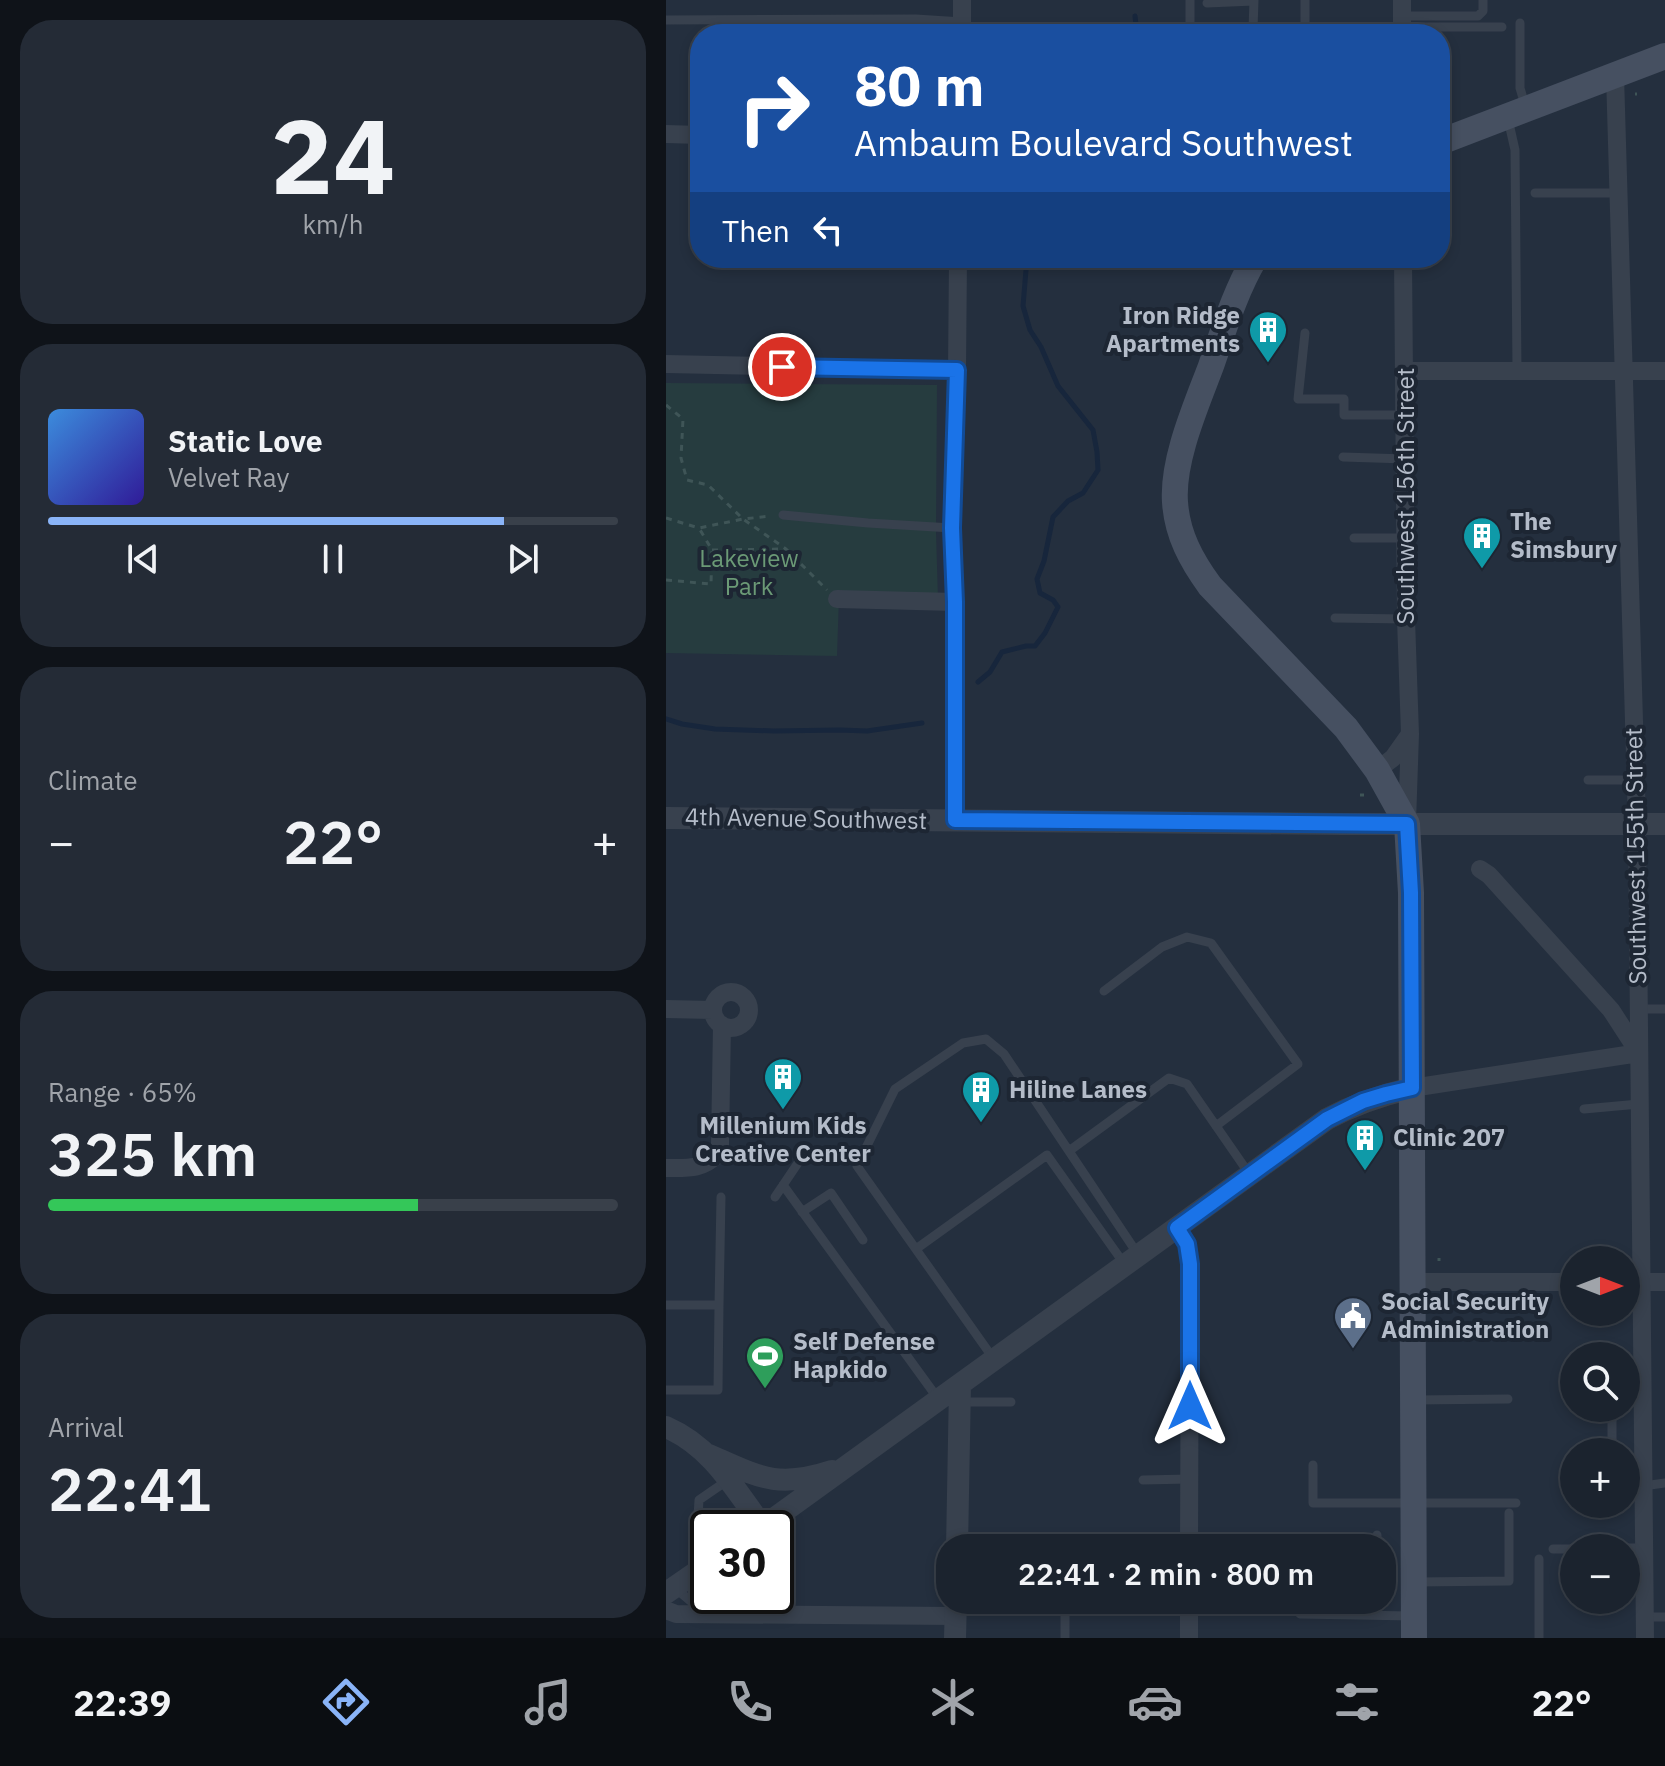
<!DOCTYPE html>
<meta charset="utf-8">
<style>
body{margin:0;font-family:"IBM Plex Sans",sans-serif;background:#242b36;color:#f1f3f6;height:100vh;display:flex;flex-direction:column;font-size:30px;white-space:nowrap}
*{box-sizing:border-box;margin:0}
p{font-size:26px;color:#a0a4aa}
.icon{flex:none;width:44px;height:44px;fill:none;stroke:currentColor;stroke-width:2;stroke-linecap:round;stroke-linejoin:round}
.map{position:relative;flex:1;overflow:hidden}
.sheet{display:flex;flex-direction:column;gap:20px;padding:20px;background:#0f1319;width:666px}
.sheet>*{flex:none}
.banner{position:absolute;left:24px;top:24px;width:760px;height:244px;border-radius:32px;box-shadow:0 4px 12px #0003,0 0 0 2px #39404a;background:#1a4fa0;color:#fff;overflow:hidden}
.needle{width:52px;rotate:90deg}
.controls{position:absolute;left:894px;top:1246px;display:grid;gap:16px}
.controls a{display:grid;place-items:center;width:80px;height:80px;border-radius:50%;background:#1b232e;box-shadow:0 4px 12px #0003,0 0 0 2px #39404a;font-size:40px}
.speed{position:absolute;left:24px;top:1510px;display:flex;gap:16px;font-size:40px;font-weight:700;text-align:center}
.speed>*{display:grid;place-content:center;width:104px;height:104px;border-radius:50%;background:#1b232e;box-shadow:0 4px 12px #0003,0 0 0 2px #39404a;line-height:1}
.speed .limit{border:4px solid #111;border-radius:12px;background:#fff;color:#111}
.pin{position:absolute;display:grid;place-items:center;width:68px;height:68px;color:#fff;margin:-34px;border:4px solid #fff;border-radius:50%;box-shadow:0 2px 8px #0007}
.me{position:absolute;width:88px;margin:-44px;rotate:0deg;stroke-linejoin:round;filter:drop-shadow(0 0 6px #0008)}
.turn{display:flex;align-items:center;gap:28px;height:168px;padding:0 32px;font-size:36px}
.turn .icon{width:104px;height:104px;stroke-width:2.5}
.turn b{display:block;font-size:56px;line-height:68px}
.then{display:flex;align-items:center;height:76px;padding:0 32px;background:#0003;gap:16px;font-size:30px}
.big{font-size:60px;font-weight:600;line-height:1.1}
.sheet .tile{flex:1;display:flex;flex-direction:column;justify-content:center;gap:12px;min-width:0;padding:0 28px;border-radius:32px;background:#242b36}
.sheet .dial{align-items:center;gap:0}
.dial b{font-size:104px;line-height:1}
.song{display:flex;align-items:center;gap:24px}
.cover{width:96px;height:96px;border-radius:12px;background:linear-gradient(135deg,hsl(210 70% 55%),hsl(250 70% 35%))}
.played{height:8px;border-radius:4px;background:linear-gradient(90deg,#8ab4f8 80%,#39404a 80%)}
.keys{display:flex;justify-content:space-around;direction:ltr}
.heat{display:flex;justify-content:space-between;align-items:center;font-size:44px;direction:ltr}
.charge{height:12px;border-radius:6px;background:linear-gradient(90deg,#34c759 65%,#39404a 0)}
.trip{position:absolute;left:270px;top:1534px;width:460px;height:80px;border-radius:32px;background:#1b232e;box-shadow:0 4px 12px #0003,0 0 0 2px #39404a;font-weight:600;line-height:80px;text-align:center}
.menu{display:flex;height:128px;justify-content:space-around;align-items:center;background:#0b0e12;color:#a0a4aa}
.menu .icon{width:56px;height:56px}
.menu .current{color:#8ab4f8}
.menu b{font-size:36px;color:#f1f3f6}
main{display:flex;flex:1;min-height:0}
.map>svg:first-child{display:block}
.green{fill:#263c3f}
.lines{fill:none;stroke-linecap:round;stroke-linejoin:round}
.stream{stroke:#17263c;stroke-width:5}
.path{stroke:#3f5557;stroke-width:3;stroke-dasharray:6 6;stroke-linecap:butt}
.service{stroke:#38414e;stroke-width:9}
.minor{stroke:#38414e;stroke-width:18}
.tertiary{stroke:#38414e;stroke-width:22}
.secondary{stroke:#465061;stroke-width:26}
.route-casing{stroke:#114b97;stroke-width:20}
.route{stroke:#1a73e8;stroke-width:14}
.labels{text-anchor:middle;stroke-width:8;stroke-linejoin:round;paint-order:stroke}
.poi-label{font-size:24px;font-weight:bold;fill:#b4bcc9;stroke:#1d2633;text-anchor:start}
.street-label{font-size:24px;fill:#b4bcc9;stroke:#1d2633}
.park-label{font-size:24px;fill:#6b9a76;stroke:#1d2633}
</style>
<main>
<section class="sheet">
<div class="tile dial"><b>24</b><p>km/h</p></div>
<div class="tile">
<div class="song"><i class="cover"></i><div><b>Static Love</b><p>Velvet Ray</p></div></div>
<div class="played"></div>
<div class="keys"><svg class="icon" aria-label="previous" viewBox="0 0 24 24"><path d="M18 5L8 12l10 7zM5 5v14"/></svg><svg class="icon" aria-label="pause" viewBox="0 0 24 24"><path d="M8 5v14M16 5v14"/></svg><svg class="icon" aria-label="next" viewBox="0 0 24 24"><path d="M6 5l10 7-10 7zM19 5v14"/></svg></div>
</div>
<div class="tile"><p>Climate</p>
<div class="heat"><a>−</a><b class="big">22°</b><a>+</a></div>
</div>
<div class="tile"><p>Range · 65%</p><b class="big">325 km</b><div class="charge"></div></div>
<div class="tile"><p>Arrival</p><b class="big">22:41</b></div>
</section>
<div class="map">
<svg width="999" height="1638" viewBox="0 0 999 1638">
<rect width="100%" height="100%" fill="#242f3e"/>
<!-- green -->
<path class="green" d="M 0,383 L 271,385 L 270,532 L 272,599 L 173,597 L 171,656 L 0,653 Z"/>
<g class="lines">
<!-- stream -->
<path class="stream" d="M 469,16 L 471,34
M 312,682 L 324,672 L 336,652 L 360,646 L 369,646 L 379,633 L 392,607 L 387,600 L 374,593 L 371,579 L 378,561 L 387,517 L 402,501 L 417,493 L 432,470 L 431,452 L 427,430 L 392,386 L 375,347 L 364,330 L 357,306 L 361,258
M 0,719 L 16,724 L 49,729 L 108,731 L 174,730 L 201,731 L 256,723"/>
<!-- path -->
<path class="path" d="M 969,94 L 971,94
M 0,405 L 17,419 L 15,458 L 21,480 L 42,485 L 77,519 L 120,549 L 161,590
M 0,518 L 33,528 L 77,519 L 105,516
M 46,550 L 120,549
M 0,580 L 45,584 L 46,550 L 33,528
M 694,795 L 698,795
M 773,1261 L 773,1258
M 771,1304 L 771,1300"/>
<!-- service -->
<path class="service" d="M 541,3 L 588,1
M 736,16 L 812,16 L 817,11 L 817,0
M 0,20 L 250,19 L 296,22
M 854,23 L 854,88 L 859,105
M 736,27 L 836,27
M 587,29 L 588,0
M 524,34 L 524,0
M 639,34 L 639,0
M 842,119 L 849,150 L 851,371
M 869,193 L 952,193
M 639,333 L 632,399 L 678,399 L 678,415 L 739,415
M 677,457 L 740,459
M 117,515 L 202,523 L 286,528
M 688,538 L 740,538
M 669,618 L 740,619
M 922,780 L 970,780
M 438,991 L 496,947 L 521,937 L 545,943 L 632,1064 L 550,1126
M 972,1009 L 999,1009
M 918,1109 L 973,1104
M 403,1151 L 503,1078 L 521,1084 L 584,1175
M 117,1185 L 273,1400
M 109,1197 L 136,1157
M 136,1212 L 165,1193 L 197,1240
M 250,1249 L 381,1155 L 459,1265
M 0,1305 L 53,1305 L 52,1390 L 0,1390
M 53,1305 L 55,1197
M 327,1358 L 191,1166 L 229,1089 L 297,1043 L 320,1039 L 338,1054 L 473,1256
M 749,1400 L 842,1399
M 294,1402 L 345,1402
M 946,1412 L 946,1452
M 647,1465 L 647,1503 L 850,1503
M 477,1480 L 523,1479
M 977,1486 L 999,1483
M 960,1496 L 977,1495
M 711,1548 L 711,1535
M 960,1548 L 978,1548
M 887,1549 L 908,1549
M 42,1550 L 31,1534 L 33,1500 L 62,1480
M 873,1559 L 873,1638
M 750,1582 L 843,1581 L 843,1513
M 8,1587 L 28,1604 L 38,1607 L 77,1596
M 399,1600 L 399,1638
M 634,1614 L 746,1616
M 709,1615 L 710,1600
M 978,1617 L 999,1617"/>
<!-- minor -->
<path class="minor" d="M 296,34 L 296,0
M 736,34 L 736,0
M 949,75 L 971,823 L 979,1638
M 0,134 L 34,135
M 737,258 L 740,619 L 744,734 L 741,823
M 0,364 L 291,370
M 739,371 L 999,371
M 171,599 L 289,602
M 711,770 L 727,758 L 744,734
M 289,820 L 289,602 L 286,528 L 291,370 L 292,258
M47 1010a18 18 0 1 1 36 0a18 18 0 1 1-36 0Z
M 0,1009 L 47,1010
M 746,1088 L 973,1053 L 945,1010 L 823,875 L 814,869
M 0,1168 C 21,1168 36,1170 52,1154 L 54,1144 L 56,1025
M 511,1228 L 521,1244 L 524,1264 L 523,1548
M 747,1282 L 908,1282
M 960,1282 L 999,1282
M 0,1610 L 10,1614 L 289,1616
M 523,1638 L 523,1600"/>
<!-- tertiary -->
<path class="tertiary" d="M 0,818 L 676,824 L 999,824
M 0,1427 C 46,1447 68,1488 97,1527
M 43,1455 C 93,1477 111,1489 166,1471
M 95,1528 L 661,1119 C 689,1104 716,1095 746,1088
M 291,1548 L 294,1385
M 0,1593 L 42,1564
M 289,1638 L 290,1600"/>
<!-- secondary -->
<path class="secondary" d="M 774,142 L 999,56
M 589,258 C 569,292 558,329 545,366 C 530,406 506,460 509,502 C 511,534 525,560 544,586 L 680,728 L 711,770 L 741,824 L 745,893 L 748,1638"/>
</g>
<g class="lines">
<defs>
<path id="route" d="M 116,367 L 291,370 L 286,528 L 289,602 L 289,820 L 741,824 L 745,893 L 746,1088 L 720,1094 L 697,1101 L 661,1119 L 511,1228 L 521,1244 L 524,1264 L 524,1406"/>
</defs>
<!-- route casing -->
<use href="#route" class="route-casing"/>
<!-- route -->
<use href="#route" class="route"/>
</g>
<!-- icons -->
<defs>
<symbol id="building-pin" viewBox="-11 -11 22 30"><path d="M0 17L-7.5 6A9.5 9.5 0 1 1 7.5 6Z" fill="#0f9aa8" stroke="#1d2633"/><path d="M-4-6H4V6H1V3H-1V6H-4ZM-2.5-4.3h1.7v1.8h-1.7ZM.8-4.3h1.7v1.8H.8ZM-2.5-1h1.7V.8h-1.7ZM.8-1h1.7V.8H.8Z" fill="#fff"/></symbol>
<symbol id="civic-pin" viewBox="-11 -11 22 30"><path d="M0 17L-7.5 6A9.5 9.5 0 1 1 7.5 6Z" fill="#5c6f8a" stroke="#1d2633"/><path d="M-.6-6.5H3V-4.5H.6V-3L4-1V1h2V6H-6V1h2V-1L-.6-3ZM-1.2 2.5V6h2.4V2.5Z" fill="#fff"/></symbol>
<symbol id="stadium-pin" viewBox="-11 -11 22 30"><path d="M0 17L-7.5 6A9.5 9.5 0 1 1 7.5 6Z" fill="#2e9e5b" stroke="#1d2633"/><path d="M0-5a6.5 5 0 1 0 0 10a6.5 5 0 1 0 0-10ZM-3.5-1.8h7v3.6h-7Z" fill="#fff"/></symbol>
</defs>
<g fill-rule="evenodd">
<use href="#building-pin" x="580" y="308" width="44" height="60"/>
<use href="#building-pin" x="794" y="514" width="44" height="60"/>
<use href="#building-pin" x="95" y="1055" width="44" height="60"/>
<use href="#building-pin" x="293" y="1068" width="44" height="60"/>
<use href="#building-pin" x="677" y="1116" width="44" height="60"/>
<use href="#civic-pin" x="665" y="1294" width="44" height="60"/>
<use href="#stadium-pin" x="77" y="1334" width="44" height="60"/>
</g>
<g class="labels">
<!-- poi labels -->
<g class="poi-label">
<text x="574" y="324" text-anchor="end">Iron Ridge<tspan x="574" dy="28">Apartments</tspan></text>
<text x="844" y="530">The<tspan x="844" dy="28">Simsbury</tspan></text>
<text x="343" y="1098">Hiline Lanes</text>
<text x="117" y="1134" text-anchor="middle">Millenium Kids<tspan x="117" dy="28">Creative Center</tspan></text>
<text x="727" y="1146">Clinic 207</text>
<text x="715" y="1310">Social Security<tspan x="715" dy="28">Administration</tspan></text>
<text x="127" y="1350">Self Defense<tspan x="127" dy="28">Hapkido</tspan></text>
</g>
<!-- street labels -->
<g class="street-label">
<text transform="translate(740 496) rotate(-90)" y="8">Southwest 156th Street</text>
<text transform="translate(140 819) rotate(1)" y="8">4th Avenue Southwest</text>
<text transform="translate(970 856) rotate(-91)" y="8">Southwest 155th Street</text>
</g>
<!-- park labels -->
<g class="park-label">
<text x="83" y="567">Lakeview<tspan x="83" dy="28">Park</tspan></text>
</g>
</g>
</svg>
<div class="controls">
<a><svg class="needle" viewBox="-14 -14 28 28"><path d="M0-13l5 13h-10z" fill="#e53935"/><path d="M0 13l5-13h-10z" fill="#a0a4aa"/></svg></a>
<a><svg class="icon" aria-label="search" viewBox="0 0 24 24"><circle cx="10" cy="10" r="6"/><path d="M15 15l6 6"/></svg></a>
<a>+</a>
<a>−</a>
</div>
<div class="speed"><div class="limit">30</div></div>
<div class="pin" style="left:116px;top:367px;background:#d93025"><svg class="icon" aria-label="arrive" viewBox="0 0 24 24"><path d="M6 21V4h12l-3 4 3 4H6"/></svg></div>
<svg class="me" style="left:524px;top:1406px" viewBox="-20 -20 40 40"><path d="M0-17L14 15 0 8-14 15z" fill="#1a73e8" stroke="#fff" stroke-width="4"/></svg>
<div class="trip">22:41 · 2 min · 800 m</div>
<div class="banner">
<div class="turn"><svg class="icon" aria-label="right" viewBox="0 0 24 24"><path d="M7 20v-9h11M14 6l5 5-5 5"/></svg><div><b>80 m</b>Ambaum Boulevard Southwest</div></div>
<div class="then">Then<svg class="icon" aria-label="left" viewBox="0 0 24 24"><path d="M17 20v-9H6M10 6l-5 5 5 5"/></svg></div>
</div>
</div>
</main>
<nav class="menu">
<b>22:39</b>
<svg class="icon current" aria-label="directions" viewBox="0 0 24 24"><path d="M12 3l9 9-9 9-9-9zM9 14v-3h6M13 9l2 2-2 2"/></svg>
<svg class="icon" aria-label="music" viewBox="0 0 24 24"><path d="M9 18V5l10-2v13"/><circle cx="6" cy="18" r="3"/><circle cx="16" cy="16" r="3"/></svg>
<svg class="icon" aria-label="phone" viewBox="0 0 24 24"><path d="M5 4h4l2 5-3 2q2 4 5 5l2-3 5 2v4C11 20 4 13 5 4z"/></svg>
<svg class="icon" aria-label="climate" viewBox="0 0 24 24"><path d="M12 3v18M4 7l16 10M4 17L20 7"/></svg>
<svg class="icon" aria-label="car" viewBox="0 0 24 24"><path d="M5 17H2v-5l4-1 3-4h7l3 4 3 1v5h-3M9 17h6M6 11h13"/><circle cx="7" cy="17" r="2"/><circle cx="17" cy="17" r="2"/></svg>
<svg class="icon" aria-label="filters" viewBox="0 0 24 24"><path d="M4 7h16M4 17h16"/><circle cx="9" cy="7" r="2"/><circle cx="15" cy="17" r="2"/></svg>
<b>22°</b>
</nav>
